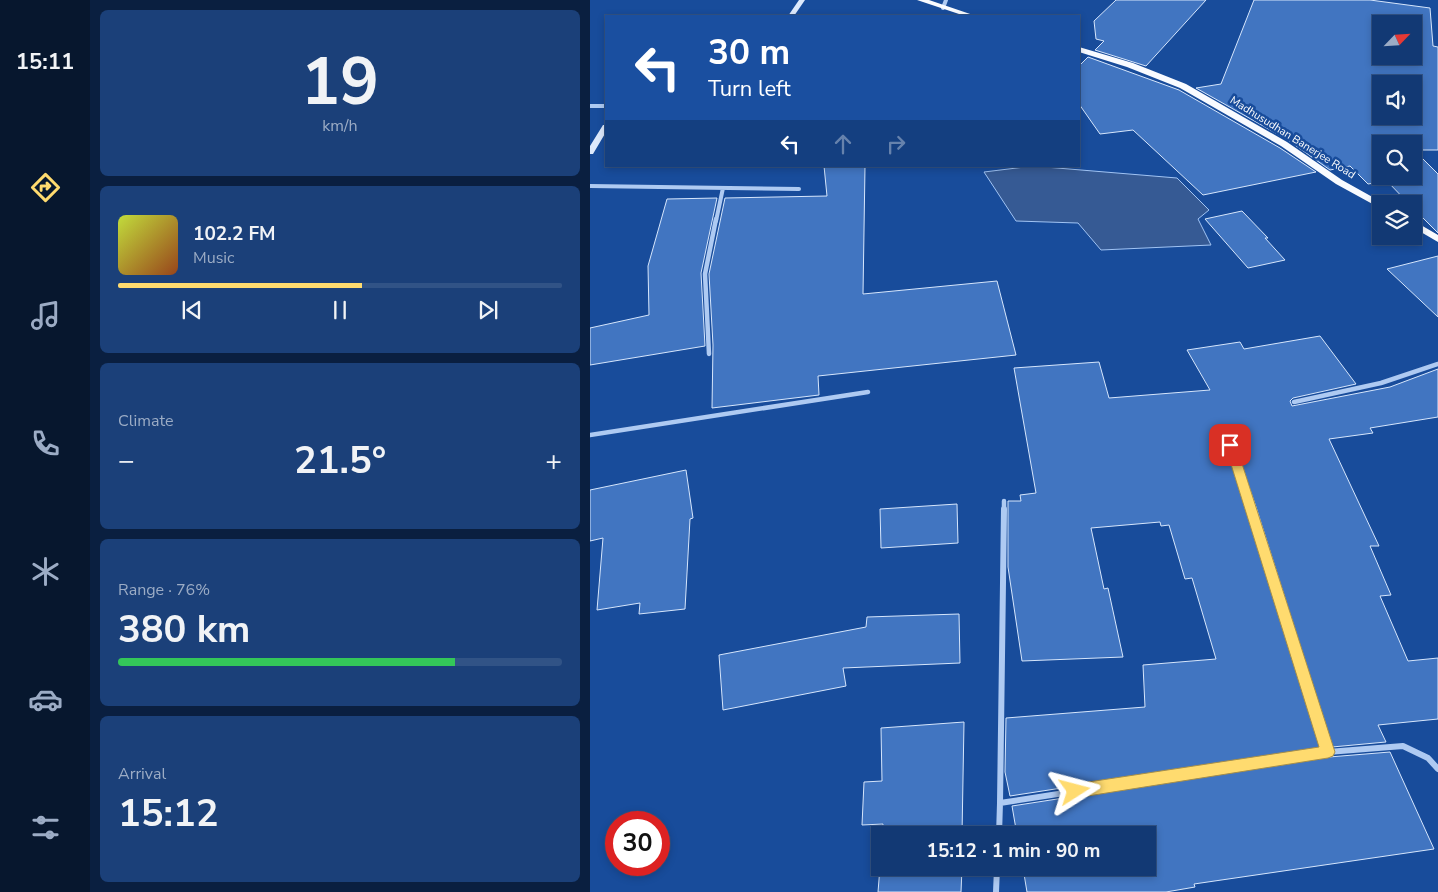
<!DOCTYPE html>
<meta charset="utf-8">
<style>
body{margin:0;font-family:"Nunito Sans",sans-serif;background:#1b4079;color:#f1f3f6;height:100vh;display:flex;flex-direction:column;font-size:19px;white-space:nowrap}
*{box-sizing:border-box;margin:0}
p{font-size:16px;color:#9cacc5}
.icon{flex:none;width:28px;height:28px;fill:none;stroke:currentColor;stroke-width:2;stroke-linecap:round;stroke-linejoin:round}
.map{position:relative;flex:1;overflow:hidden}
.drawer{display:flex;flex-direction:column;gap:10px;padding:10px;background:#0a1f40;width:500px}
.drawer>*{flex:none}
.guide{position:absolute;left:15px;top:15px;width:475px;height:152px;border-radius:0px;box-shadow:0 2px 8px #0003,0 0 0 1px #315386;background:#1a4fa0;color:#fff;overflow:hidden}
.needle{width:32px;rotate:65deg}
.tools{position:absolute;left:782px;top:15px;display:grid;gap:10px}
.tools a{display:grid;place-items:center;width:50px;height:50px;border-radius:0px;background:#123974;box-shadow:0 2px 8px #0003,0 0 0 1px #315386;font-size:25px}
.speed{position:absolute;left:15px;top:811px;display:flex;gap:10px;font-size:25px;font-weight:700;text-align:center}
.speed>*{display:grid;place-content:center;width:65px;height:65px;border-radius:50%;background:#123974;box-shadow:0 2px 8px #0003,0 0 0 1px #315386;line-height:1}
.speed .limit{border:8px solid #d22;background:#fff;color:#111}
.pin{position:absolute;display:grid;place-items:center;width:42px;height:42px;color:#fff;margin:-21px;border-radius:10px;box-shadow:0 2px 8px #0006}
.me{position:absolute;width:55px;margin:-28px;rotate:81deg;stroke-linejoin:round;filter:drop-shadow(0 0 4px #0008)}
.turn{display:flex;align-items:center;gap:18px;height:105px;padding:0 20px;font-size:22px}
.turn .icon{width:65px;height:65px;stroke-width:2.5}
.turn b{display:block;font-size:35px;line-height:42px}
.lanes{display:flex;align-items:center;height:48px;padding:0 20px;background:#0003;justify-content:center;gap:25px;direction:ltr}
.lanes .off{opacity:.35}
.big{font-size:38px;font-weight:700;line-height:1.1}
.drawer .widget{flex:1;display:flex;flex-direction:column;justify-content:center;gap:8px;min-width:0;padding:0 18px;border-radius:8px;background:#1b4079}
.drawer .dial{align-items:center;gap:0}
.dial b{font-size:65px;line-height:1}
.song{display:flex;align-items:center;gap:15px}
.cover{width:60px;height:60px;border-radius:8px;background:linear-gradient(135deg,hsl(70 70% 55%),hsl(20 70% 35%))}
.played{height:5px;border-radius:2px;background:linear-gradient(90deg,#ffdb6f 55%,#315386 55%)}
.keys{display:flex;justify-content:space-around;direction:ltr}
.heat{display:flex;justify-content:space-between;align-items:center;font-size:28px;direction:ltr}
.charge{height:8px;border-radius:4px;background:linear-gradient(90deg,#34c759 76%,#315386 0)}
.trip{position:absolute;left:281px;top:826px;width:285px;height:50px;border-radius:0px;background:#123974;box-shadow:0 2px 8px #0003,0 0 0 1px #315386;font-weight:700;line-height:50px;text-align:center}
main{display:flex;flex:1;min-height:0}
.tabs{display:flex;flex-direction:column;width:90px;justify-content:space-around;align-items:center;background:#07172e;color:#9cacc5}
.tabs .icon{width:35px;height:35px}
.tabs .on{color:#ffdb6f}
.tabs b{font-size:22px;color:#f1f3f6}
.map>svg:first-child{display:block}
.water{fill:#365a94;stroke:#a1c4f4}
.building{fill:#4175c1;stroke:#d6e6fc;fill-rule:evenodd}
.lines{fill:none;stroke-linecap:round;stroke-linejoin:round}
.street-far2{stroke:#aecaf2;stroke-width:4}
.street-far1{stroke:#aecaf2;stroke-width:4.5}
.street{stroke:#aecaf2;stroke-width:6}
.secondary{fill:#dde9fc;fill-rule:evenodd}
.primary{fill:#f9fbff;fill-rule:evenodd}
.route{fill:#ffdb6f;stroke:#a68e48}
.labels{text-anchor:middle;stroke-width:5;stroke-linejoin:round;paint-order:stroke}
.far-street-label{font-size:11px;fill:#fff;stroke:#184c9b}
</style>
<main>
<nav class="tabs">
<b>15:11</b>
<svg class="icon on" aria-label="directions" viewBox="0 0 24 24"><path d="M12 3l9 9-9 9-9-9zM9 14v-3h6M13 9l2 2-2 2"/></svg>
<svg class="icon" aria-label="music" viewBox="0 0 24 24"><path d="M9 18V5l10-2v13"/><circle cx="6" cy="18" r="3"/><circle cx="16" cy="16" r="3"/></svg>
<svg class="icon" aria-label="phone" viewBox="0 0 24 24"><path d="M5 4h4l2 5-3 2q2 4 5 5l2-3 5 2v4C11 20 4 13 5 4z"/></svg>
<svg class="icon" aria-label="climate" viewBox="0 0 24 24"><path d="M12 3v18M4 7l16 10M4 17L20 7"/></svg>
<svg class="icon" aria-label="car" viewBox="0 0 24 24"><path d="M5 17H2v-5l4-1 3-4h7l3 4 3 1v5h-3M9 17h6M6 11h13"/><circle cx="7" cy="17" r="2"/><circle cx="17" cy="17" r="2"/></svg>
<svg class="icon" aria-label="filters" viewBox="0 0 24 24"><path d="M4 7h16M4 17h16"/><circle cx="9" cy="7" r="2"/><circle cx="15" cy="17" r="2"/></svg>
</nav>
<section class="drawer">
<div class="widget dial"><b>19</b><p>km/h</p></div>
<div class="widget">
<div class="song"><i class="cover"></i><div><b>102.2 FM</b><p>Music</p></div></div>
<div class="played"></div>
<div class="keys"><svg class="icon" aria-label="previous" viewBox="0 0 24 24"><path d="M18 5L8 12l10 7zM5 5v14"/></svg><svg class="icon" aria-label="pause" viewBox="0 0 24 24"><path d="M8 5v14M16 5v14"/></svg><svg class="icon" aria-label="next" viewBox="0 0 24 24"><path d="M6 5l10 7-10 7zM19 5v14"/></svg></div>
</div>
<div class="widget"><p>Climate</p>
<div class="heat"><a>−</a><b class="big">21.5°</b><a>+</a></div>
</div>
<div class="widget"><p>Range · 76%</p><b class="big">380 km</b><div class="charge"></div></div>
<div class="widget"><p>Arrival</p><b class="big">15:12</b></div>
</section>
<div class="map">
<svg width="848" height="892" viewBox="0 0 848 892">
<rect width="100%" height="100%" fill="#184c9b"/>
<!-- water -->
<path class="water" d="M 443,166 L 587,178 L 619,210 L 608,219 L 621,245 L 511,250 L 488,223 L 426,221 L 394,172 Z"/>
<!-- building -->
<path class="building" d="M 526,0 L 616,0 L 556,66 L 505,50 L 514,41 L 506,39 L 504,21 Z
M 664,0 L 780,0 L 840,8 L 843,46 L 848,47 L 848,150 L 824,150 L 848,174 L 848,233 L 824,209 L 824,204 L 819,204 L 797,181 L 778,184 L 760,166 L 740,170 L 698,140 L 606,88 L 631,84 ZM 791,24 L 824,24 L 824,56 L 791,56 ZM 791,84 L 824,84 L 824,116 L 791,116 ZM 791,144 L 824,144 L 824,176 L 791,176 Z
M 498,57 L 589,90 L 690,148 L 726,172 L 613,195 L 543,130 L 510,134 L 489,104 L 489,66 Z
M 234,166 L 275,166 L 273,294 L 407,281 L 426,355 L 228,376 L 229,395 L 122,408 L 123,345 L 119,274 L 135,198 L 237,196 Z
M 127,198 L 111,273 L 115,346 L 0,365 L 0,328 L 59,315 L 58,266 L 77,199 Z
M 652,211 L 678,238 L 675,238 L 695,260 L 658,268 L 615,219 Z
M 848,256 L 848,317 L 797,269 Z
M 730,336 L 766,384 L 703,398 L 700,401 L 702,406 L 800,387 L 848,369 L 848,417 L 780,428 L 783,433 L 739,439 L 789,546 L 780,546 L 801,595 L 790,596 L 818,661 L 848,658 L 848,719 L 788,725 L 796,742 L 742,747 L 666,507 L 644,444 L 639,441 L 636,446 L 731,748 L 420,796 L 415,772 L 416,718 L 555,707 L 553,665 L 626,659 L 602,578 L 595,579 L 579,525 L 571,526 L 570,522 L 501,528 L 514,589 L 518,588 L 533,657 L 432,661 L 418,567 L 418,501 L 431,501 L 430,495 L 446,493 L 424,368 L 509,362 L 519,398 L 620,390 L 597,350 L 650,342 L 654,349 Z
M 96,470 L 103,518 L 100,519 L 95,609 L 49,614 L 50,603 L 7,610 L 13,538 L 0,541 L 0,490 Z
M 367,504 L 368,543 L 291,548 L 290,509 Z
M 369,614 L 370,663 L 253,668 L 256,686 L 133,710 L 129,655 L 276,627 L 277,617 Z
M 374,722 L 372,835 L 292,835 L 293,824 L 272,825 L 274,782 L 292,781 L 291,728 Z
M 800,752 L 844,849 L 604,884 L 605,887 L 576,892 L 437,892 L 433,868 L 558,868 L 558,835 L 427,835 L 422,806 L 739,757 Z
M 290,867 L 372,868 L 371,892 L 288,892 Z"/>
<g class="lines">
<!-- street-far2 -->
<path class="street-far2" d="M 353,8 L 356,0
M 0,106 L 16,106
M 0,186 L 209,189
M 126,221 L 133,188"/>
<!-- street-far1 -->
<path class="street-far1" d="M 119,354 L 115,274 L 126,219
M 704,402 L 791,383 L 848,364
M 0,435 L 278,392
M 640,445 L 661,511
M 414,511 L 414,501"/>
<!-- street -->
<path class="street" d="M 661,509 L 738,752
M 410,803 L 414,509
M 409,835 L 410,803 L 738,752 L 813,746 L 838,758 L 848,769
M 406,892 L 407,868"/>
<!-- secondary -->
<path class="secondary" d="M 209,0 L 215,0 L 204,16 L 198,16 Z
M 13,125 L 16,125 L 16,132 L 3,154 L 0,154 L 0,146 Z"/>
<!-- primary -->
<path class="primary" d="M 327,0 L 339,0 L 386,16 L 375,16 Z
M 489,47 L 543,63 L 596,84 L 697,142 L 752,180 L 795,204 L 791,204 L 791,208 L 788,207 L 746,184 L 691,146 L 590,88 L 537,67 L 489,52 Z
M 824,221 L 848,235 L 848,242 L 824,228 Z"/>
</g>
<!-- route -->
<path class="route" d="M 640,441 L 646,445 L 745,752 L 743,756 L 738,758 L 485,798 L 479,796 L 477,791 L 479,786 L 485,784 L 729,747 L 635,445 Z"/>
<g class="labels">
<!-- far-street labels -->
<g class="far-street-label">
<text transform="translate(703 137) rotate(32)" y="4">Madhusudhan Banerjee Road</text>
</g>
</g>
</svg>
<div class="tools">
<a><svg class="needle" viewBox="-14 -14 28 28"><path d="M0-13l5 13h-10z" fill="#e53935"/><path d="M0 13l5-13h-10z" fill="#9cacc5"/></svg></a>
<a><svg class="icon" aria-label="sound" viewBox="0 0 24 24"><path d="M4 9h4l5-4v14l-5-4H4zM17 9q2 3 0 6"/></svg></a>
<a><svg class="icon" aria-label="search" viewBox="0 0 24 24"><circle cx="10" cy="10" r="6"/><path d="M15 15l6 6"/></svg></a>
<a><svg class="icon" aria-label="layers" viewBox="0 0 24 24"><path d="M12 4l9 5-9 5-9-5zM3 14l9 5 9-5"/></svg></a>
</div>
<div class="speed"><div class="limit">30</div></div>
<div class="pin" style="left:640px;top:445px;background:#d93025"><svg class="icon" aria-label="arrive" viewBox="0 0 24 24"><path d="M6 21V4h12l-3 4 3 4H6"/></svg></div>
<svg class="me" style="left:485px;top:791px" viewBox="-20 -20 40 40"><path d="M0-17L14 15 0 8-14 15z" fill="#ffdb6f" stroke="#fff" stroke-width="4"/></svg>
<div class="trip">15:12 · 1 min · 90 m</div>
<div class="guide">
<div class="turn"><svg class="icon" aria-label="left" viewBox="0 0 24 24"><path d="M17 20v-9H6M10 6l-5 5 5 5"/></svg><div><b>30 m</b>Turn left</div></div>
<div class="lanes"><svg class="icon" aria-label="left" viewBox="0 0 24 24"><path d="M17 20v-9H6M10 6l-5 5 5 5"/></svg><svg class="icon off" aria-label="ahead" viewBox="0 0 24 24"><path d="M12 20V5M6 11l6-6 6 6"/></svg><svg class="icon off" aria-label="right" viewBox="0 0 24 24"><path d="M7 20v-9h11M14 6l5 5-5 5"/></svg></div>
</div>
</div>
</main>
